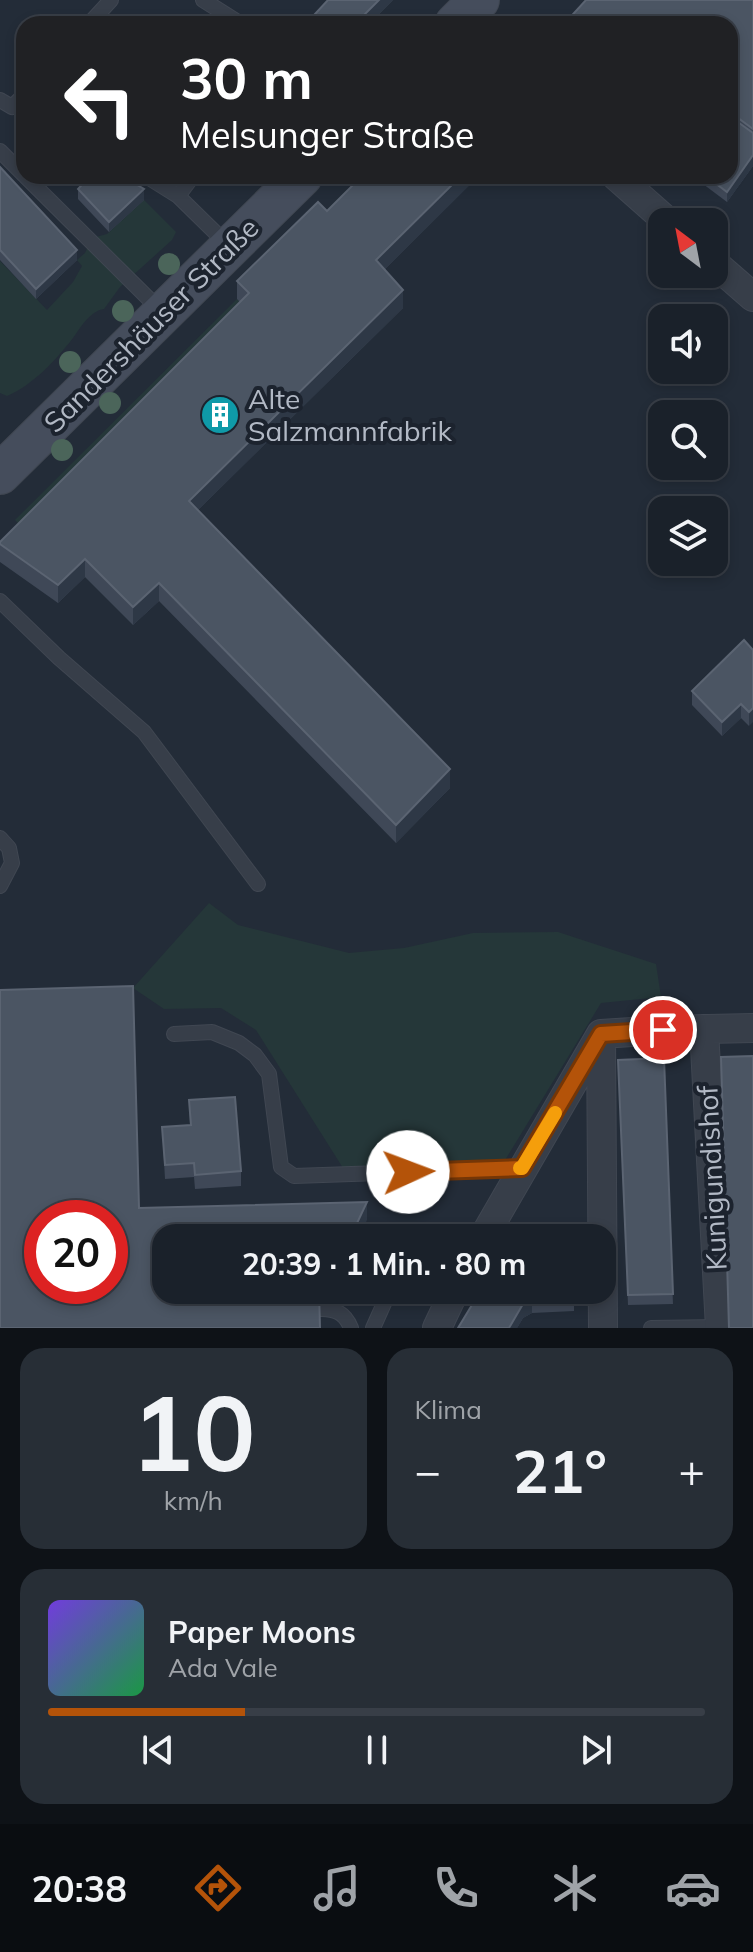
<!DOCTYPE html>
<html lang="de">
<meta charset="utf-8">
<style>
body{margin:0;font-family:Mulish,sans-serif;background:#272e36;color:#f1f3f6;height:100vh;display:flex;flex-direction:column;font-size:30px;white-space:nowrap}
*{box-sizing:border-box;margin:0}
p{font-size:26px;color:#9fa3a8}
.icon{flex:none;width:44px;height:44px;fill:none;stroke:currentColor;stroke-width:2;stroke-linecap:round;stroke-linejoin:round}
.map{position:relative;height:1328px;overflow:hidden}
.sheet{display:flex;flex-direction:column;gap:20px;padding:20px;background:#0e1217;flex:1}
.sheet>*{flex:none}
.hud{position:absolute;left:16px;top:16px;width:722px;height:168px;border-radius:24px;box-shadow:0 4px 12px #0003,0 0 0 2px #383e47;background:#202124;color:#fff;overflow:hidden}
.needle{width:52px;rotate:328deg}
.buttons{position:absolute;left:648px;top:208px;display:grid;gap:16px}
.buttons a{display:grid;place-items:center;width:80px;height:80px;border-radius:16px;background:#1a212a;box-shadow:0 4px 12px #0003,0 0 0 2px #383e47;font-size:40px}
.speed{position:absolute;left:24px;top:1200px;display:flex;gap:16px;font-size:40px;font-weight:700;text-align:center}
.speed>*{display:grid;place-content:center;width:104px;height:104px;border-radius:50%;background:#1a212a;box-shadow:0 4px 12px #0003,0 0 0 2px #383e47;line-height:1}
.speed .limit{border:12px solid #d22;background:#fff;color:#111}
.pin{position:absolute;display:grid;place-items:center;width:68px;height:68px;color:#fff;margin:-34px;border:4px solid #fff;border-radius:50%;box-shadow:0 2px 8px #0007}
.me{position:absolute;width:88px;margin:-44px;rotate:88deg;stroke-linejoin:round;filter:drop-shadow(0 0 6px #0008)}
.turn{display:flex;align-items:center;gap:28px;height:168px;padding:0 32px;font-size:36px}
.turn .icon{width:104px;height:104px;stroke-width:2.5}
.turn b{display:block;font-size:56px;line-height:68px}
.big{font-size:60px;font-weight:700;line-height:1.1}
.sheet .widget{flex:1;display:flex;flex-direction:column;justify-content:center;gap:12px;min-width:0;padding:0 28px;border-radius:24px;background:#272e36}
.sheet .dial{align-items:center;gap:0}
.dial b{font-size:104px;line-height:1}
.song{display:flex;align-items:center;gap:24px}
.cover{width:96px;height:96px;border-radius:12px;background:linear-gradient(135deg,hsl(260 70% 55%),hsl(140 70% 35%))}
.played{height:8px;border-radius:4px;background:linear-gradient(90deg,#b45309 30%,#383e47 30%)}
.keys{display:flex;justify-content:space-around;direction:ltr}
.heat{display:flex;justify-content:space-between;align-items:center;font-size:44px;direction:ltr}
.sheet .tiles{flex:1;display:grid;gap:20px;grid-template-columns:1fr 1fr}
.widget:last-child{grid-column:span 2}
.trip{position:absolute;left:152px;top:1224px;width:464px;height:80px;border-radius:24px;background:#1a212a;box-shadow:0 4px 12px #0003,0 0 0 2px #383e47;font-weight:700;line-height:80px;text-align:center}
.menu{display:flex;height:128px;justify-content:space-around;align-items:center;background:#0a0d11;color:#9fa3a8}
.menu .icon{width:56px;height:56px}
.menu .active{color:#b45309}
.menu b{font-size:36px;color:#f1f3f6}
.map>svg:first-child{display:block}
.green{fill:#253739}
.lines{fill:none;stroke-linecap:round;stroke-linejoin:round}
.lane-casing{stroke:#404752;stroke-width:16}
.street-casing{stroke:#404752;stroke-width:30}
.secondary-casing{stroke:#404752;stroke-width:42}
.lane{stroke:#373e49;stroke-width:14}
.street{stroke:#373e49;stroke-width:28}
.secondary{stroke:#454d5c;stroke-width:40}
.tree{fill:#4b655a}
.wall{fill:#3f4857}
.shaded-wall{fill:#2e3846}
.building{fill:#4b5563;stroke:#5b6472;stroke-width:2;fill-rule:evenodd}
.route-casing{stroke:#753606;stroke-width:20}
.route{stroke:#b45309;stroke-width:14}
.slow{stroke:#f59e0b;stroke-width:14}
.labels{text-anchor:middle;stroke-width:8;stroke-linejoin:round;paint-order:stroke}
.street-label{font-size:28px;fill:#b2b9c5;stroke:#1c232e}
.poi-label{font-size:28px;fill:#b2b9c5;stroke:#1c232e;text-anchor:start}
</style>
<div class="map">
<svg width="753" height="1328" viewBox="0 0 753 1328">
<rect width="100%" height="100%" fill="#232c38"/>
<!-- green -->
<path class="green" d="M 144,200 L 176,232 L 172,240 L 120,287 L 104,309 C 90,311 81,327 73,338 C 56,360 33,385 7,396 L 0,393 L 0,261 L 47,310 L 73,282 L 82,266 L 77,260 L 85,253 L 92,238 L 107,234 Z
M 237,299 L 249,311 L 27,533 L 15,520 Z
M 209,903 L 238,925 L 349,953 L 404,948 L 473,933 L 558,932 L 656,964 L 661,997 L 601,1003 L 499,1170 L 348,1176 L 256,1030 L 221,1008 L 164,1009 L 133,988 Z"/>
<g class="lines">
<defs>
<path id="lane" d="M 203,0 L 241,24
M 89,24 L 111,0
M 0,100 L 12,107 L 24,95
M 0,151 L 24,175
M 25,176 L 161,311
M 146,176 L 178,196
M 193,176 L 178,196 L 227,244
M 0,601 L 59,658 L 144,732 L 258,884
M 0,838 L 9,848 L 12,863 L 0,886
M 174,1034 L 212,1032 L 239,1043 L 255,1055 L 269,1074 L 281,1167 L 294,1176 L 522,1168
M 318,1309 C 335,1308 345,1313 351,1328
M 373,1328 L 390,1290
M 651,1328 L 720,1327"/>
<path id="street" d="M 616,176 L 668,222
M 714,263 L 753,297
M 704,1029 L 720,1328
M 601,1034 L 603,1328
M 601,1034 L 663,1030 L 753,1028
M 483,1238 L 601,1034
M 437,1328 L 455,1290"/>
<path id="secondary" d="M 455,24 L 479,0
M 0,474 L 302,176"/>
</defs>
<!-- lane casing -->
<use href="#lane" class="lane-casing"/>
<!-- street casing -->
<use href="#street" class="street-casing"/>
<!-- secondary casing -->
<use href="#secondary" class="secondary-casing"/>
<!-- lane -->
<use href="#lane" class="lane"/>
<!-- street -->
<use href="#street" class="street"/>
<!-- secondary -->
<use href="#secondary" class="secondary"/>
</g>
<!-- trees -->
<g class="tree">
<circle cx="169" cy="264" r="11"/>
<circle cx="123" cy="311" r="11"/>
<circle cx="70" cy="362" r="11"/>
<circle cx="110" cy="403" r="11"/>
<circle cx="62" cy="450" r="11"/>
</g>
<!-- wall -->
<path class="wall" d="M 393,0 L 369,24 L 315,24 L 315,14 Z
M 753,0 L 753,166 L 727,202 L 699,181 L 699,176 L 730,176 L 730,24 Z
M 0,167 L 77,260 L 36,299 L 0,260 Z
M 478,176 L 385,269 L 403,308 L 198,510 L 450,788 L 396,843 L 159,601 L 133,625 L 85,577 L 58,603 L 0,562 L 0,542 L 240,302 L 237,299 L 237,281 L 327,211 Z
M 78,189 L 144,200 L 109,232 L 78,199 Z
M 753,650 L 749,726 L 741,718 L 722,736 L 692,705 L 692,691 Z
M 664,1058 L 673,1304 L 628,1305 L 618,1060 Z
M 189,1100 L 241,1171 L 241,1186 L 195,1189 L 194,1177 L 165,1179 L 162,1127 L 190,1125 Z
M 481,1290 L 574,1290 L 574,1311 L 532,1313 L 523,1318 L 517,1328 L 458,1328 Z"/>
<!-- shaded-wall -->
<path class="shaded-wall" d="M 379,0 L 393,0 L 369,24 L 355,24 Z
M 753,155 L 753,166 L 727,202 L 727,192 Z
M 461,176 L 478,176 L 478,177 L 376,278 L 376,260 Z
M 144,189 L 144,200 L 109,232 L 109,222 Z
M 77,250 L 77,260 L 36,299 L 36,289 Z
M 403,290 L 403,308 L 189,519 L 189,501 Z
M 85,559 L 85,577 L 58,603 L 58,585 Z
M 159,583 L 159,601 L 133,625 L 133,607 Z
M 741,704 L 741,718 L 722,736 L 722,722 Z
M 753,708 L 753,722 L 749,726 L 749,712 Z
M 450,769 L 450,788 L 396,843 L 396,825 Z
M 367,1202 L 367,1220 L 359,1238 L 350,1238 Z
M 532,1298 L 532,1313 L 523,1318 L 517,1328 L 509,1328 L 523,1304 Z"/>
<!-- building -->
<path class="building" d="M 328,0 L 379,0 L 355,24 L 325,24 L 315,14 Z
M 586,0 L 753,0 L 753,129 L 730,112 L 730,24 L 564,24 Z
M 735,120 L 753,133 L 753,155 L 727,192 L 706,176 L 730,176 L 730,128 Z
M 0,167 L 77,250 L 36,289 L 0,250 Z
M 90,176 L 122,176 L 144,189 L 109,222 L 78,189 Z
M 362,176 L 461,176 L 376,260 L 403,290 L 189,501 L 450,769 L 396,825 L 159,583 L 133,607 L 85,559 L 58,585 L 0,544 L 0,542 L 249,293 L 237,281 L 318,202 L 327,211 Z
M 744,640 L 753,650 L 753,708 L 749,712 L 741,704 L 722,722 L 692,691 Z
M 133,986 L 139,1208 L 367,1202 L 350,1238 L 166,1238 L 166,1290 L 319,1290 L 320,1328 L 0,1328 L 0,990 ZM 42,1218 L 110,1218 L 110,1286 L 42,1286 Z
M 753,1056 L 753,1328 L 729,1328 L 721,1057 Z
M 664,1058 L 673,1294 L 628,1295 L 618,1060 Z
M 235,1097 L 241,1171 L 195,1175 L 194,1163 L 165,1165 L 162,1127 L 191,1125 L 189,1100 Z
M 481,1290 L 574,1290 L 574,1297 L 532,1298 L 523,1304 L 509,1328 L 458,1328 Z"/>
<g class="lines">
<defs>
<path id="route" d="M 408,1172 L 522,1168 L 601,1034 L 663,1030"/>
</defs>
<!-- route casing -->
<use href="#route" class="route-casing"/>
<!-- route -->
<use href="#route" class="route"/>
<!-- slow -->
<path class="slow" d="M 520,1168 L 522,1168 L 555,1113"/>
</g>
<!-- icons -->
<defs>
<symbol id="building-disc" viewBox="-11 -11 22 22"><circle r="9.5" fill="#0f9aa8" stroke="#1c232e"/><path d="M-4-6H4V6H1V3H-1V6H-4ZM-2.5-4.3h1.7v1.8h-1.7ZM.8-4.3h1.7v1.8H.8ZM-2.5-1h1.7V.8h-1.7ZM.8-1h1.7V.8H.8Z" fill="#fff"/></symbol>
</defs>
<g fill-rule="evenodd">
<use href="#building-disc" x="198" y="393" width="44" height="44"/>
</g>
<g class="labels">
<!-- street labels -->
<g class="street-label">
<text transform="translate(151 325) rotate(-45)" y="10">Sandershäuser Straße</text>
<text transform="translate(712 1178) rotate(-93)" y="10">Kunigundishof</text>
</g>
<!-- poi labels -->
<g class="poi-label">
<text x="248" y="409">Alte<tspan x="248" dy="32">Salzmannfabrik</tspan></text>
</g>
</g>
</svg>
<div class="buttons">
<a><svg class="needle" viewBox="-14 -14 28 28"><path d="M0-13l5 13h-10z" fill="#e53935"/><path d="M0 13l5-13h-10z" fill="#9fa3a8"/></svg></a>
<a><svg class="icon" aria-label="sound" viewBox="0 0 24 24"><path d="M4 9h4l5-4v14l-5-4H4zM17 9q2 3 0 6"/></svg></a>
<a><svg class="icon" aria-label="search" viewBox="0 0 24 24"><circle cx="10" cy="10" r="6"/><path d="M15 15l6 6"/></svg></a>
<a><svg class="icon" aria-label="layers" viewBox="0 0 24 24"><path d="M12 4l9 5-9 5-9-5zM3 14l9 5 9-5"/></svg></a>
</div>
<div class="speed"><div class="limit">20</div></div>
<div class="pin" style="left:663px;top:1030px;background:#d93025"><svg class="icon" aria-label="arrive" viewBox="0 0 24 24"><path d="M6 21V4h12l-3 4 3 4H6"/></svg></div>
<svg class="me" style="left:408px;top:1172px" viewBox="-20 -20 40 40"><circle r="19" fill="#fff"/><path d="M0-13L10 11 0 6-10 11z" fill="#b45309"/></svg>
<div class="trip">20:39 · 1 Min. · 80 m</div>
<div class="hud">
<div class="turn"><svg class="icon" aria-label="left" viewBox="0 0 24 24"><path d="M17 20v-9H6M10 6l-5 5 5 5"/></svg><div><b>30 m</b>Melsunger Straße</div></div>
</div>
</div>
<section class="sheet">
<div class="tiles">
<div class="widget dial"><b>10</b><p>km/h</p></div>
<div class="widget"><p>Klima</p>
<div class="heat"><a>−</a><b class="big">21°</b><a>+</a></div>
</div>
<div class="widget">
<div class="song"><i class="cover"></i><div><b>Paper Moons</b><p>Ada Vale</p></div></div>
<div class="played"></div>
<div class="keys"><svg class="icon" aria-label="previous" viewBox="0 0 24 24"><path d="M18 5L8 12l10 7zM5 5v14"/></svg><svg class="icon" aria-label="pause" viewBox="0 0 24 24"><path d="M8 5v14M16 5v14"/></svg><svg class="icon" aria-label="next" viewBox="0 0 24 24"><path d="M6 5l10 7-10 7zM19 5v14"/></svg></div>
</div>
</div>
</section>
<nav class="menu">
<b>20:38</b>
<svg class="icon active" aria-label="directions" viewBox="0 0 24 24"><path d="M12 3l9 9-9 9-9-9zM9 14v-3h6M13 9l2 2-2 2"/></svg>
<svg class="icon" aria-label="music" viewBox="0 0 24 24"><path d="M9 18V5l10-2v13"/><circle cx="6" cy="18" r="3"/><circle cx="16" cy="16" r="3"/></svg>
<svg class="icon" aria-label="phone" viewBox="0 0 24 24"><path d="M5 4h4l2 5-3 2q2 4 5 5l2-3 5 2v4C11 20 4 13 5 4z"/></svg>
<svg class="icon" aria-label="climate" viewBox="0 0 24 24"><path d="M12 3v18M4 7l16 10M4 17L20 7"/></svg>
<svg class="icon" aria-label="car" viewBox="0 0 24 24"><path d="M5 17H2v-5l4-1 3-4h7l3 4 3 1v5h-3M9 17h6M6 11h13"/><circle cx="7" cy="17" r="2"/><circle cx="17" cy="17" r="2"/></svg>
</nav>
